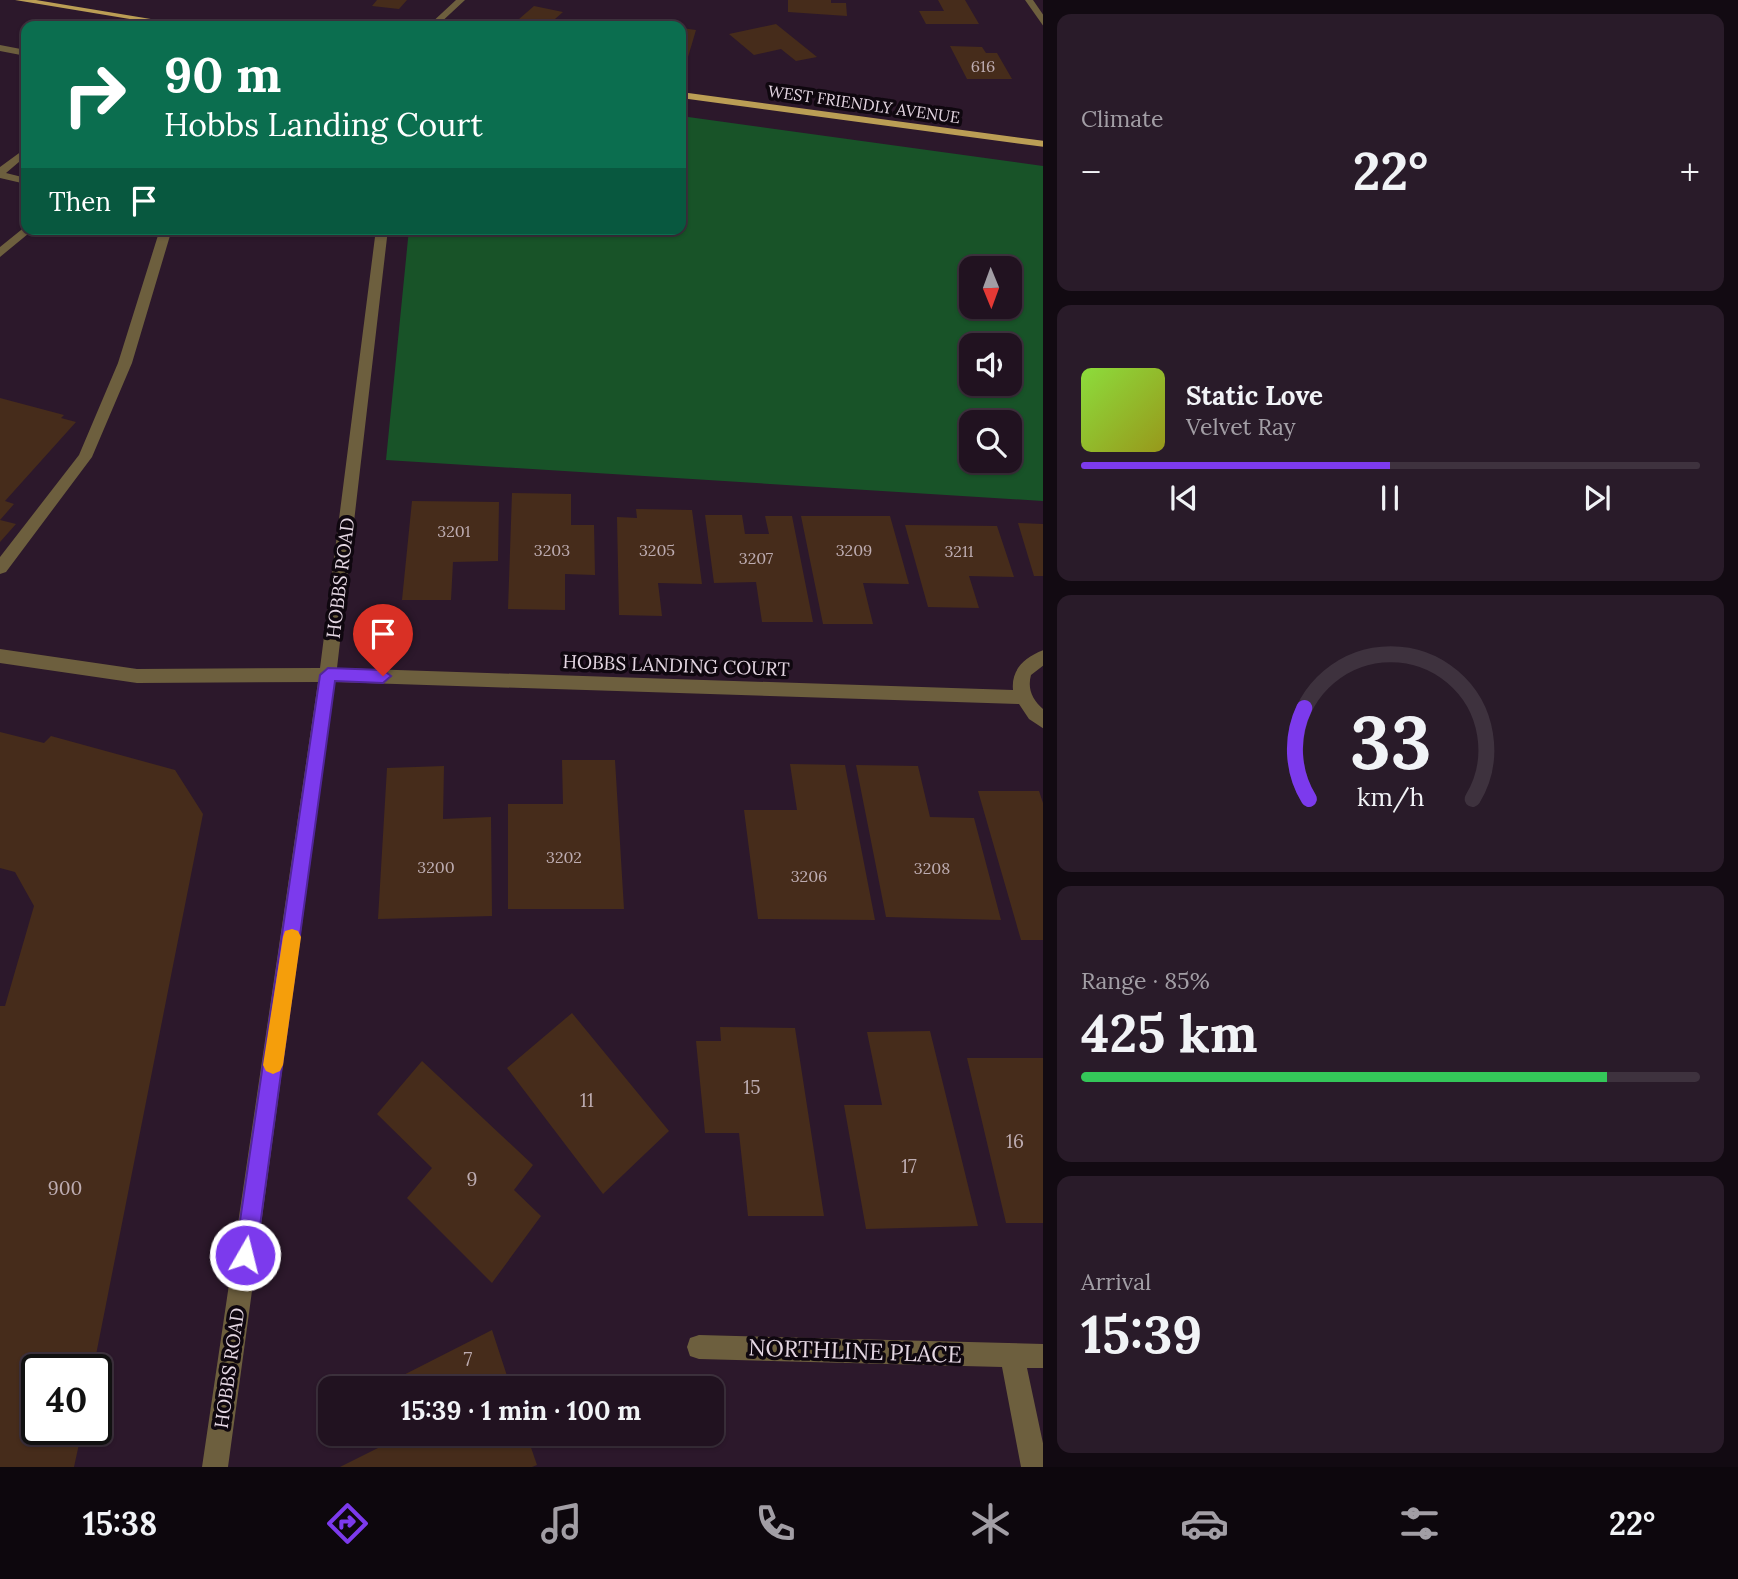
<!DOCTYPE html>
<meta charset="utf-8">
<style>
body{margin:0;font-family:Lora,serif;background:#291b29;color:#f1f3f6;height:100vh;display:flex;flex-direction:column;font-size:26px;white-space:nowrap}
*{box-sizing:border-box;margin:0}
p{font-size:23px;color:#a29ea5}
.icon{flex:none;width:38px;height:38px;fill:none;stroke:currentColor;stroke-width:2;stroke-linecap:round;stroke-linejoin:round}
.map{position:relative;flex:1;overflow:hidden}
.details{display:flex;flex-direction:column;gap:14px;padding:14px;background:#120a12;width:695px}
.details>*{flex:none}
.hud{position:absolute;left:21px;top:21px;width:665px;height:214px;border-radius:14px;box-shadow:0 2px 5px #0004,0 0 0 2px #3e323e;background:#0b6e4f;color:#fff;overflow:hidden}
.needle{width:46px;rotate:179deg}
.buttons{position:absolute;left:959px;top:256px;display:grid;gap:14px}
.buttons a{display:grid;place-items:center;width:63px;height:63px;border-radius:14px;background:#211220;box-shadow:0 2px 5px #0004,0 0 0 2px #3e323e;font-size:35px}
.speed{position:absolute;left:21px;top:1354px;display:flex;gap:14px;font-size:35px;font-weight:700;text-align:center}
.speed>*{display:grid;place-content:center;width:91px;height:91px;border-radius:50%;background:#211220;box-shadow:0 2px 5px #0004,0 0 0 2px #3e323e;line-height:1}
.speed .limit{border:4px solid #111;border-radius:10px;background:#fff;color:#111}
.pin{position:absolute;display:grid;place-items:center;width:60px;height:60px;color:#fff;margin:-72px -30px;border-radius:50% 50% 50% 0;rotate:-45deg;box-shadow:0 0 7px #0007}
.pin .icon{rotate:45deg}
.me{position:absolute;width:77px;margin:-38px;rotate:8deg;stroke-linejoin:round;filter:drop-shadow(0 0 5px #0008)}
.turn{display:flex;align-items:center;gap:24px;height:147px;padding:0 28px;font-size:32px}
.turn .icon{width:91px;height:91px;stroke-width:2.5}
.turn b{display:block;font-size:49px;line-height:60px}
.then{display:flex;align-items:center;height:66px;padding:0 28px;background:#0003;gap:14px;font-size:26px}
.big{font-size:52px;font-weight:800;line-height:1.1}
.details .widget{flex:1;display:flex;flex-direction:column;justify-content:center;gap:10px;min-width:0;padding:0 24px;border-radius:14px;background:#291b29}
.details .dial{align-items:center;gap:0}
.dial svg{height:182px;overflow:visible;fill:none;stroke:#3e323e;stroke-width:7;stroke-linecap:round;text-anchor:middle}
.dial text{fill:#f1f3f6;stroke:none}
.song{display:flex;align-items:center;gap:21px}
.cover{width:84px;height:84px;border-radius:10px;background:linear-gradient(135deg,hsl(90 70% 55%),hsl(60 70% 35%))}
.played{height:7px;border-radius:4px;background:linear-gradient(90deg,#7c3aed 50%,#3e323e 50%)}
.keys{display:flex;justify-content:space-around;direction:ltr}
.heat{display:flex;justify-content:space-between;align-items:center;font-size:38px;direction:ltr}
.charge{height:10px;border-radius:5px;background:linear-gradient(90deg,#34c759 85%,#3e323e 0)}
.trip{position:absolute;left:318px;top:1376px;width:406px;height:70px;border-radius:14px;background:#211220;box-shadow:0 2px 5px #0004,0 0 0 2px #3e323e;font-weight:800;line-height:70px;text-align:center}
.dock{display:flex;height:112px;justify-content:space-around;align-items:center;background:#0d070d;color:#a29ea5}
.dock .icon{width:49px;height:49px}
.dock .active{color:#7c3aed}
.dock b{font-size:32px;color:#f1f3f6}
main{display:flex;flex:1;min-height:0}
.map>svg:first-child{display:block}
.forest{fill:#185328;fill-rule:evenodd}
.building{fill:#462c1b}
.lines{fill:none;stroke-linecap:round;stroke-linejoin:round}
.minor{fill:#6d5f3e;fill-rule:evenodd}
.major{fill:#bb9e55;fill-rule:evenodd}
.route{fill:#7c3aed;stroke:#51269a;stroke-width:2}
.slow{fill:#f59e0b}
.labels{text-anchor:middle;stroke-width:7;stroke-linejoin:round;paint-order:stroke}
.number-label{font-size:16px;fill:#bdacb1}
.far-street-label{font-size:16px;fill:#e5d7e3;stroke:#0f070f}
.street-label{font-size:19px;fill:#e5d7e3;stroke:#0f070f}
.near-number-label{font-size:19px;fill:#bdacb1}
.near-street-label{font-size:23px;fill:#e5d7e3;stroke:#0f070f}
</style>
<main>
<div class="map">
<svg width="1044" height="1467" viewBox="0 0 1044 1467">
<rect width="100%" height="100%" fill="#2c182b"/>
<!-- forest -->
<path class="forest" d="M 681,116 L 1043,166 L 1043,501 L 386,460 L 409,229 L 681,229 ZM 971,268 L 1010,268 L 1010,306 L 971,306 ZM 971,345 L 1010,345 L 1010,383 L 971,383 ZM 971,422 L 1010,422 L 1010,460 L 971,460 Z"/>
<!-- building -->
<path class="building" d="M 377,0 L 407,0 L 399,9 L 372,6 Z
M 788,0 L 831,0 L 831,3 L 846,3 L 847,16 L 788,12 Z
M 938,0 L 965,0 L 979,24 L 926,24 L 919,11 L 944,11 Z
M 534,6 L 563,12 L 547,26 L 511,26 Z
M 776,24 L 817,57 L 796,61 L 781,49 L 754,55 L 729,34 Z
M 681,28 L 696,30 L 688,57 L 681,56 Z
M 950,46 L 982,47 L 986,53 L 997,53 L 1012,79 L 967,79 Z
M 0,398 L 64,415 L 61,418 L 76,422 L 5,501 L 14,504 L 0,520 L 16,524 L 0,542 Z
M 512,493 L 571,494 L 571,525 L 594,525 L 595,575 L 565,574 L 565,610 L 508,609 Z
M 412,501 L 499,502 L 498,561 L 453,562 L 451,600 L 402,600 Z
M 636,509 L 692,510 L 702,584 L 658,583 L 662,616 L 619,615 L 617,517 L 637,518 Z
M 705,515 L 742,515 L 745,534 L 769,534 L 765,516 L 792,516 L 813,622 L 762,622 L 756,582 L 714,583 Z
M 801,516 L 890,516 L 909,584 L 863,583 L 873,624 L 823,624 Z
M 1018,523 L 1044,524 L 1044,576 L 1034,576 Z
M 905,525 L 997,526 L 1014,577 L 969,576 L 979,608 L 928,607 Z
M 0,732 L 44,743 L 51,736 L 175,770 L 203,814 L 93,1370 L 37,1370 L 37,1430 L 82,1430 L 74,1467 L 0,1467 L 0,1006 L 5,1006 L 34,906 L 15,872 L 0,868 Z
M 562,760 L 615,760 L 624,909 L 508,909 L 508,804 L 563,804 Z
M 790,764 L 845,765 L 875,920 L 758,919 L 744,810 L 797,810 Z
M 856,765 L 918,766 L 930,817 L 974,818 L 1001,920 L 886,917 Z
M 444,766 L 443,819 L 491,817 L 492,916 L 378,919 L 387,768 Z
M 978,791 L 1039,791 L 1044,806 L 1044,940 L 1021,940 Z
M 572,1013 L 669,1131 L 603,1194 L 507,1068 Z
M 720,1027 L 795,1028 L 824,1216 L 748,1216 L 739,1133 L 705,1133 L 696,1041 L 721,1041 Z
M 930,1031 L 978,1226 L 866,1229 L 844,1105 L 882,1105 L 867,1032 Z
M 967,1058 L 1044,1058 L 1044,1223 L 1006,1223 Z
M 422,1061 L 533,1165 L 514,1190 L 541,1216 L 492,1283 L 407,1198 L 432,1168 L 377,1114 Z
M 492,1330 L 511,1388 L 378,1388 Z
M 379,1433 L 526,1433 L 537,1465 L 532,1467 L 340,1467 L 382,1446 Z"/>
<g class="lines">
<!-- minor -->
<path class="minor" d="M 456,0 L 465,0 L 437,26 L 428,26 Z
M 1025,0 L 1033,0 L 1044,16 L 1044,27 Z
M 0,45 L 26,50 L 26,56 L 0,51 Z
M 26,148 L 26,156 L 6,173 L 26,178 L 26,184 L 0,178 L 0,167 Z
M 26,226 L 26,229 L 34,229 L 0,257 L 0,247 Z
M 160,229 L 172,229 L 132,363 L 92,457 L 6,572 L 0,574 L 0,557 L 79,455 L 118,363 Z
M 376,229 L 388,229 L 337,668 L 1013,690 C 1011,669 1025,657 1044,650 L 1044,665 L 1031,675 C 1027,690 1033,700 1044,710 L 1044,729 L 1029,719 L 1019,704 L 335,682 L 228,1467 L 202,1467 L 318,682 L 137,683 L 0,663 L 0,649 L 137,669 L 320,668 Z
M 699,1335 L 1044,1344 L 1044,1368 L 1027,1368 L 1044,1448 L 1044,1467 L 1021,1467 L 1002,1367 L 699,1359 L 690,1356 L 687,1347 L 690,1338 Z"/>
<!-- major -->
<path class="major" d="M 15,0 L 36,0 L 193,26 L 172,26 Z
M 681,92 L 1044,141 L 1044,147 L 681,98 Z"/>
</g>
<!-- route -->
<path class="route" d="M 328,668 L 383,670 L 391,676 L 383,683 L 335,681 L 256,1255 L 253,1263 L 245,1266 L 238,1263 L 235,1255 L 320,675 Z"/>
<!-- slow -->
<path class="slow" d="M 292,929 L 298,931 L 301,937 L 283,1065 L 280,1071 L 273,1074 L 266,1071 L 263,1065 L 283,937 L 285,931 Z"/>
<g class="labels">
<!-- number labels -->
<g class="number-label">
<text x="983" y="72">616</text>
<text x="454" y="537">3201</text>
<text x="552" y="556">3203</text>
<text x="657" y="556">3205</text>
<text x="854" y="556">3209</text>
<text x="959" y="557">3211</text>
<text x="756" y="564">3207</text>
<text x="564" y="863">3202</text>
<text x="436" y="873">3200</text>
<text x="932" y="874">3208</text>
<text x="809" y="882">3206</text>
</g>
<!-- far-street labels -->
<g class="far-street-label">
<text transform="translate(864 104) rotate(8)" y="6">WEST FRIENDLY AVENUE</text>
</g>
<!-- street labels -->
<g class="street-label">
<text transform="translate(340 578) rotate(-83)" y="7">HOBBS ROAD</text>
<text transform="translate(676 665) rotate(2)" y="7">HOBBS LANDING COURT</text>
<text transform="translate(229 1368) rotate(-82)" y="7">HOBBS ROAD</text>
</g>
<!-- near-number labels -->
<g class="near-number-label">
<text x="752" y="1094">15</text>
<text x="587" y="1107">11</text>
<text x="1015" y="1148">16</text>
<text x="909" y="1173">17</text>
<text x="472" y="1186">9</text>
<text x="65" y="1195">900</text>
<text x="468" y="1366">7</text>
</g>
<!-- near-street labels -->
<g class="near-street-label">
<text transform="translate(855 1351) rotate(2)" y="8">NORTHLINE PLACE</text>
</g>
</g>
</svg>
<div class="buttons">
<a><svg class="needle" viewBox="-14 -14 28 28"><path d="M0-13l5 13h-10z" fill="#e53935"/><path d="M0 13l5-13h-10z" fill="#a29ea5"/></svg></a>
<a><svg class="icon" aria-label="sound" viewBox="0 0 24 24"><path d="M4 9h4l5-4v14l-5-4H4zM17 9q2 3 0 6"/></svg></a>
<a><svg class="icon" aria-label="search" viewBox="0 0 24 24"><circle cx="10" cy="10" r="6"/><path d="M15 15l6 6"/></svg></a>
</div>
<div class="speed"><div class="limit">40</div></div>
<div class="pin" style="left:383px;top:676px;background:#d93025"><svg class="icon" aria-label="arrive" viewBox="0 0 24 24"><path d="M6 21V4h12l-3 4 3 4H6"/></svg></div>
<svg class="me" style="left:245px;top:1255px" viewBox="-20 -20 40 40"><circle r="17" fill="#7c3aed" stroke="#fff" stroke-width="3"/><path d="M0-11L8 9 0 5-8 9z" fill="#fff"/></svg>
<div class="trip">15:39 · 1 min · 100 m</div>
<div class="hud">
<div class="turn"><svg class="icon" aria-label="right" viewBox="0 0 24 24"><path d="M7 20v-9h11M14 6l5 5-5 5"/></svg><div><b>90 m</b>Hobbs Landing Court</div></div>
<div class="then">Then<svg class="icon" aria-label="arrive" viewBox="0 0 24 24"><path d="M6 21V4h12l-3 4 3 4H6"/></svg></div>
</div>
</div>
<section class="details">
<div class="widget"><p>Climate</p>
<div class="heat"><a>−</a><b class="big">22°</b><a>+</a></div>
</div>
<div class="widget">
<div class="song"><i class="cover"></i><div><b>Static Love</b><p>Velvet Ray</p></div></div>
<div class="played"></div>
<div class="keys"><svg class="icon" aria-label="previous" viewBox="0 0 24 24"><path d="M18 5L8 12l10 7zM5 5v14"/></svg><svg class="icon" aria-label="pause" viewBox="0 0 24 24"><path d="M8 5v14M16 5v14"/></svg><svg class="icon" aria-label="next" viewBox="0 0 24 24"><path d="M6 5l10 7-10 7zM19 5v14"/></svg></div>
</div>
<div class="widget dial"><svg viewBox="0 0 100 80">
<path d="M14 69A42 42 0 1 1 86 69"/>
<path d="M14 69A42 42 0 0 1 12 29" stroke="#7c3aed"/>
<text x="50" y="56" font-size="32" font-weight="700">33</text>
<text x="50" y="72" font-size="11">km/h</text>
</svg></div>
<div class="widget"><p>Range · 85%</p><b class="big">425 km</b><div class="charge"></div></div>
<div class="widget"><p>Arrival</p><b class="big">15:39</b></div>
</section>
</main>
<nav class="dock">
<b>15:38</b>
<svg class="icon active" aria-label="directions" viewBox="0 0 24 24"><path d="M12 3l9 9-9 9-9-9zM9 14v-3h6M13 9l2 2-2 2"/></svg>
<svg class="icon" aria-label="music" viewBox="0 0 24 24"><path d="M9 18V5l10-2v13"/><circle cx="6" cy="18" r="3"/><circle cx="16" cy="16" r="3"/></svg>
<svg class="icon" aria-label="phone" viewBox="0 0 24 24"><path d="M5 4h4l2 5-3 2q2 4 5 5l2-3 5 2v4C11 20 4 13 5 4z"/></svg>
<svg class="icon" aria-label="climate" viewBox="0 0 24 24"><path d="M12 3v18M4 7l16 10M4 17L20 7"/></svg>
<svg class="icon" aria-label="car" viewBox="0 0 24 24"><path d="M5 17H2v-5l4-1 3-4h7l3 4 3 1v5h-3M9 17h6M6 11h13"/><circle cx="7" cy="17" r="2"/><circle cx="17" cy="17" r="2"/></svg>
<svg class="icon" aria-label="filters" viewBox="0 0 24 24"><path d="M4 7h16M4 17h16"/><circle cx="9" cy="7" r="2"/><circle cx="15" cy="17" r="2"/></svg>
<b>22°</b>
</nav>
